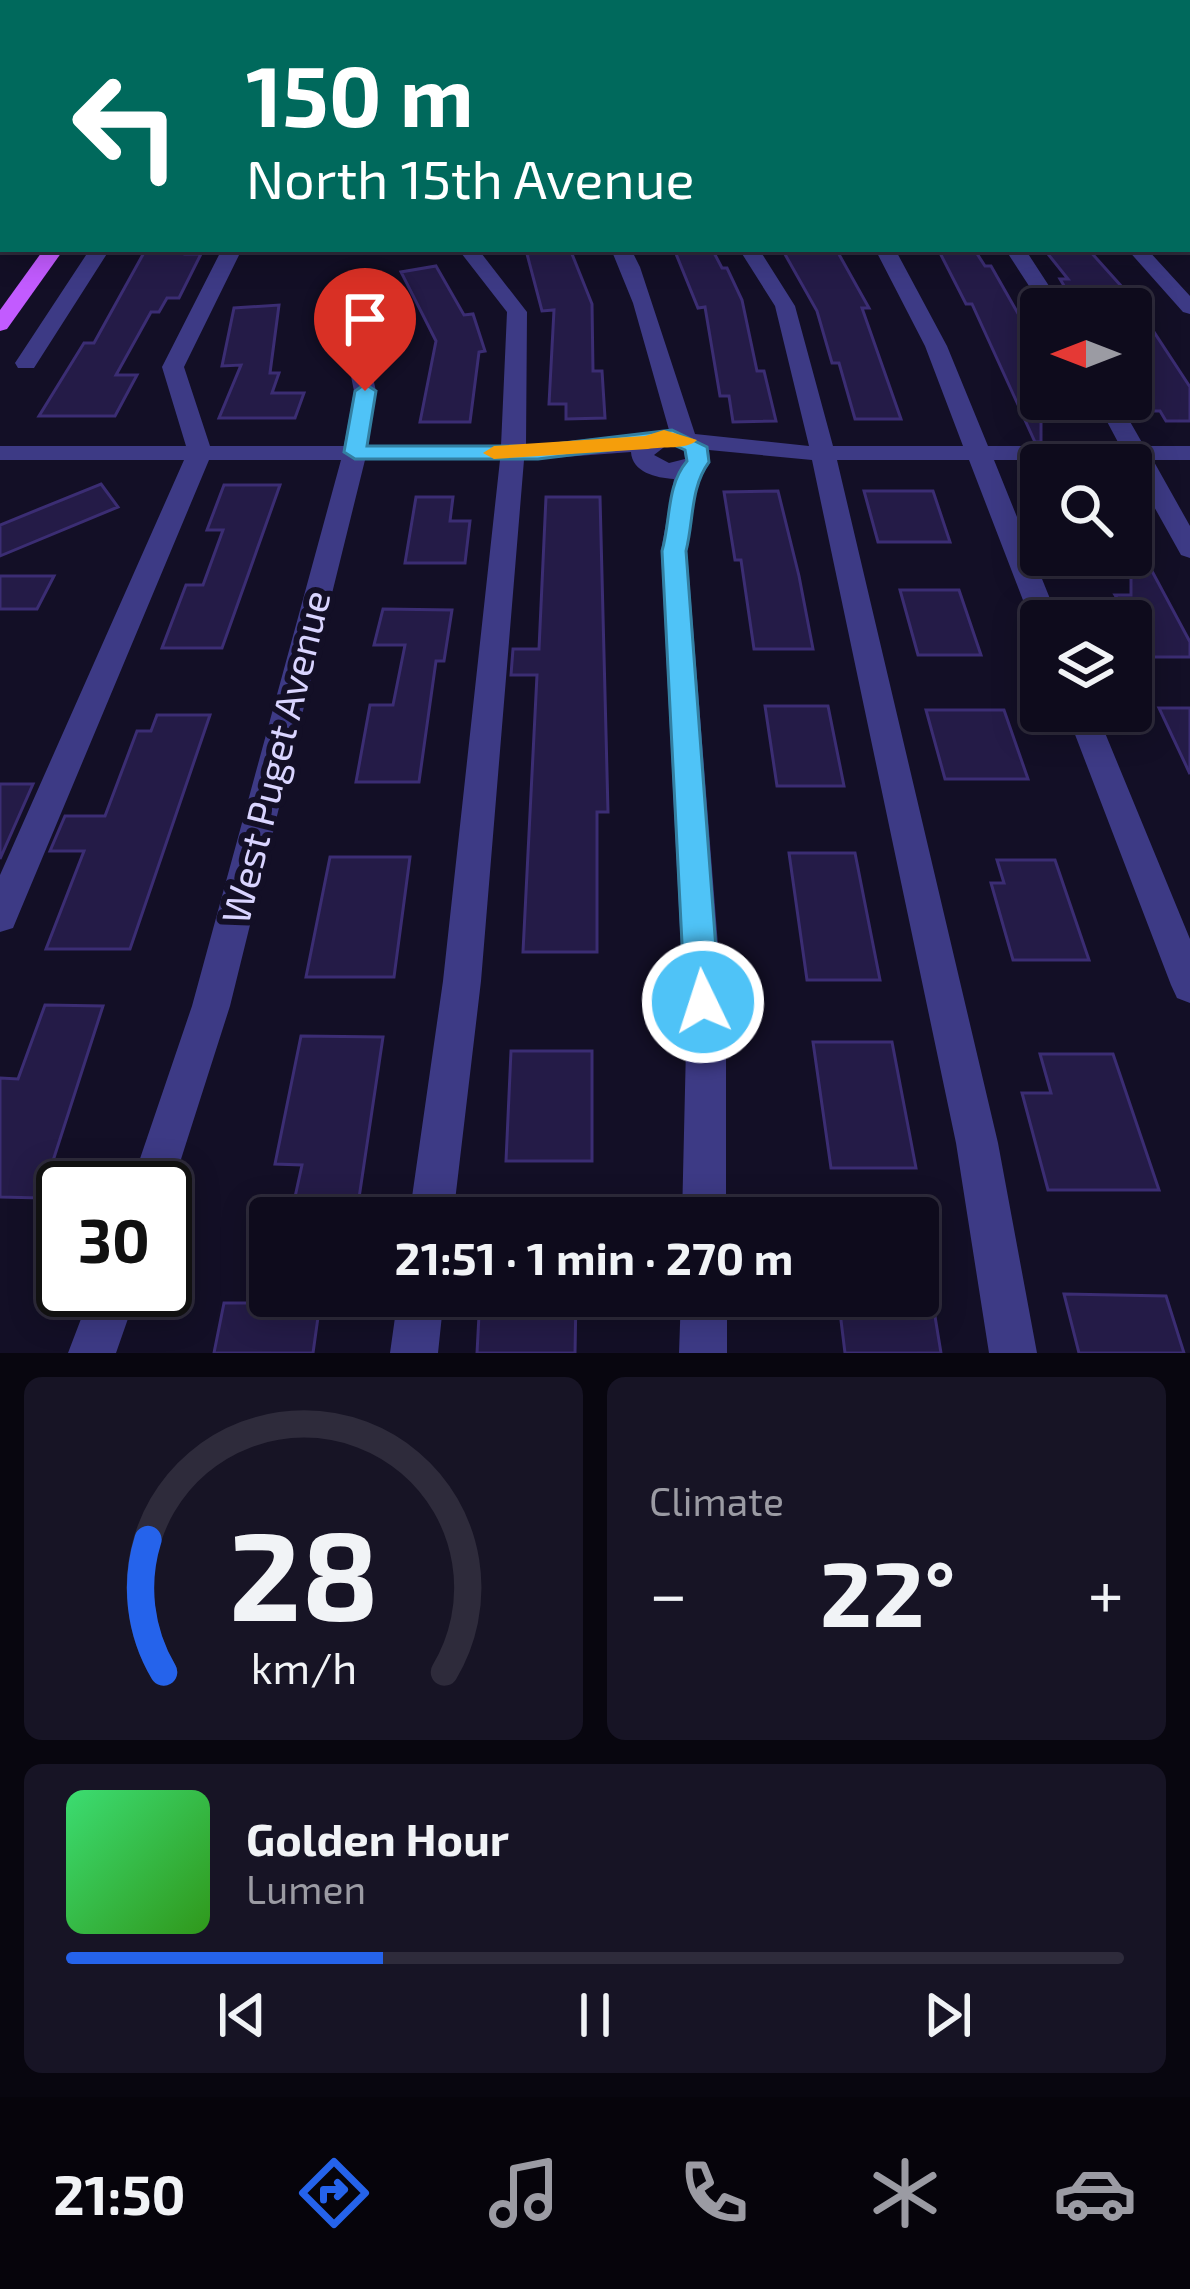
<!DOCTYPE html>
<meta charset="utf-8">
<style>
body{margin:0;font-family:"Exo 2",sans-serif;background:#171425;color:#f1f3f6;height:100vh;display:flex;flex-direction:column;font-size:45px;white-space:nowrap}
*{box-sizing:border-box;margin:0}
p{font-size:39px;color:#9b9ba3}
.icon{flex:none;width:66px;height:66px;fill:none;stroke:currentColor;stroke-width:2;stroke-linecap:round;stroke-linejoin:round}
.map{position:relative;height:1353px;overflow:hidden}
.details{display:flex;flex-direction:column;gap:24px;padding:24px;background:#08060f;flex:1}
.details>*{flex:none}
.hud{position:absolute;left:0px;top:0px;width:1191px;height:252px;box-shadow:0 6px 30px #0003,0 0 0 3px #2e2b3b;background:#00695c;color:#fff;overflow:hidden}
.needle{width:78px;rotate:270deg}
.buttons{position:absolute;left:1020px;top:288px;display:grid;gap:24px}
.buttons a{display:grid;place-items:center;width:132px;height:132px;border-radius:12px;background:#0e0b1c;box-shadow:0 6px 30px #0003,0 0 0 3px #2e2b3b;font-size:60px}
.speed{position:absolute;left:36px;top:1161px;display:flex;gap:24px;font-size:60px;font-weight:700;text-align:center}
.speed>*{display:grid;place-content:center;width:156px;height:156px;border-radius:50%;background:#0e0b1c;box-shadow:0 6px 30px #0003,0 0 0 3px #2e2b3b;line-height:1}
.speed .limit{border:6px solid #111;border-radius:18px;background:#fff;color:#111}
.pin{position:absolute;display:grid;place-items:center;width:102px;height:102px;color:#fff;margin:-123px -51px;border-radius:50% 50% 50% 0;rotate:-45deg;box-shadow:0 0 12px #0007}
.pin .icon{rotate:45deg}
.me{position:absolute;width:132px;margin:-66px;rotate:356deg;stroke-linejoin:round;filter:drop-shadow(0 0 9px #0008)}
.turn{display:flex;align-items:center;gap:42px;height:252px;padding:0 48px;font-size:54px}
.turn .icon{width:156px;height:156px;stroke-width:2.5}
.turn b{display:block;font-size:84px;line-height:102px}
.big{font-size:90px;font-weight:700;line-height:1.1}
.details .widget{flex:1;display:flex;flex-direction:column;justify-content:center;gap:18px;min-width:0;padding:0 42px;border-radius:18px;background:#171425}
.details .dial{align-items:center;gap:0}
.dial svg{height:312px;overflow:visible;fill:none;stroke:#2e2b3b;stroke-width:7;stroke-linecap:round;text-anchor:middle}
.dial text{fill:#f1f3f6;stroke:none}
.song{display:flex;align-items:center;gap:36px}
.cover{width:144px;height:144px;border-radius:18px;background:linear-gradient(135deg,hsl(140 70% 55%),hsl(110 70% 35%))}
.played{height:12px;border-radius:6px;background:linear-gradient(90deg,#2563eb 30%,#2e2b3b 30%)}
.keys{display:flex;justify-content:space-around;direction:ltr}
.heat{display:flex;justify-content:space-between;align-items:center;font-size:66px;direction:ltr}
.details .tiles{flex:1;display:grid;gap:24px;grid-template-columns:1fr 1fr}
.widget:last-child{grid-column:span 2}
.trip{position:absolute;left:249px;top:1197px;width:690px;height:120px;border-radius:12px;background:#0e0b1c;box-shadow:0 6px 30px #0003,0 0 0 3px #2e2b3b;font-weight:700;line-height:120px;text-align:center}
.tabs{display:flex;height:192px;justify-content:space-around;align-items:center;background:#06040b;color:#9b9ba3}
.tabs .icon{width:84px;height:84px}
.tabs .on{color:#2563eb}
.tabs b{font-size:54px;color:#f1f3f6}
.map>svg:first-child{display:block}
.building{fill:#241b47;stroke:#3b2d73;stroke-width:3}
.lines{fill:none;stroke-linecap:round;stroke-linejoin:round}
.minor{fill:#3d3a85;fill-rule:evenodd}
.major{fill:#c25bff;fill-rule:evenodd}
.route{fill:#4fc3f7;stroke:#337fa1;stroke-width:3}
.slow{fill:#f59e0b}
.labels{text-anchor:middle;stroke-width:12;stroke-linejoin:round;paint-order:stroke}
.street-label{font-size:39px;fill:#d9d4ff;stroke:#130f26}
</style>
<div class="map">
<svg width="1190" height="1353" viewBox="0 0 1190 1353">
<rect width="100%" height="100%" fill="#130f26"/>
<!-- building -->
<path class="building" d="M 146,249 L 189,249 L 186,254 L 201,254 L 179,298 L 167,298 L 159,312 L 151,312 L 116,375 L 137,375 L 115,416 L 39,416 L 84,343 L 94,343 Z
M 570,249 L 592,304 L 593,371 L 602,371 L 605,418 L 566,419 L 566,404 L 549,404 L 554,310 L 542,311 L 527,254 Z
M 674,249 L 712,249 L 722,268 L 727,268 L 742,300 L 757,371 L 764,371 L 776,421 L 733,422 L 729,396 L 720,396 L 705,307 L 698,308 Z
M 782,249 L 836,249 L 869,308 L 862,308 L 901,419 L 855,419 L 839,363 L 832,363 L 817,311 Z
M 938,249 L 974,249 L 985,266 L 991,266 L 1041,354 L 1041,442 L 1035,442 L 972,304 L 966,304 Z
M 1044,249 L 1088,249 L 1131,297 L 1190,387 L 1190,421 L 1166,421 L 1160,411 L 1150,411 L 1140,395 L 1131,395 L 1131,309 L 1078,309 L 1060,279 L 1068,279 Z
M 436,266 L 464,315 L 473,314 L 485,351 L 479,352 L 470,422 L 420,422 L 436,341 L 401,272 Z
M 279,305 L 270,373 L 279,373 L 272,393 L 304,393 L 295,418 L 219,418 L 241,365 L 222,366 L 234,308 Z
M 101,484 L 118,507 L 0,556 L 0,525 Z
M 224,485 L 280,485 L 222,648 L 162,648 L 186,585 L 203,585 L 223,530 L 207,530 Z
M 778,491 L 799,576 L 813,649 L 754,649 L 741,560 L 735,560 L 724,492 Z
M 864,491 L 933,491 L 950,542 L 878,542 Z
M 416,497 L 453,497 L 450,521 L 470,521 L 465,563 L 405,563 Z
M 546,497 L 600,497 L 608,812 L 597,812 L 597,952 L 523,952 L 537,675 L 511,675 L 513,649 L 539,649 Z
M 1131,532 L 1190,642 L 1190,657 L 1131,657 L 1131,621 L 1115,595 L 1131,595 Z
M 0,576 L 54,576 L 37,609 L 0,609 Z
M 900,590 L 959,590 L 981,655 L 918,655 Z
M 383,609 L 452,610 L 444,661 L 436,661 L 419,782 L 356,782 L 370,705 L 393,705 L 405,645 L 374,645 Z
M 765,706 L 828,706 L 844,786 L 777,786 Z
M 1159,708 L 1190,708 L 1190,774 Z
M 926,710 L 1004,710 L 1028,779 L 945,779 Z
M 157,715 L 210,715 L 130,949 L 46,949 L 84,851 L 50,851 L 65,816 L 105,816 L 137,731 L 151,731 Z
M 0,784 L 33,784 L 0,859 Z
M 789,853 L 855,853 L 880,980 L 807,980 Z
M 330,857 L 410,857 L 394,977 L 306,977 Z
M 997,860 L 1055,860 L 1089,960 L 1013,960 L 991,883 L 1004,883 Z
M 45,1005 L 103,1006 L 41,1198 L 0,1197 L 0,1078 L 18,1079 Z
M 301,1036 L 383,1037 L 359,1198 L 295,1197 L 302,1165 L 275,1164 Z
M 813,1042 L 892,1042 L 916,1168 L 831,1168 Z
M 511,1051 L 592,1051 L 592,1161 L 506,1161 Z
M 1040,1054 L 1113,1054 L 1159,1190 L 1048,1190 L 1022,1093 L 1051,1093 Z
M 1064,1294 L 1166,1296 L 1184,1353 L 1079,1353 Z
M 480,1296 L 576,1296 L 575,1353 L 477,1353 Z
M 838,1296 L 932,1298 L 941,1353 L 845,1353 Z
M 224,1303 L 320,1303 L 313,1353 L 214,1353 Z"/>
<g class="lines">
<!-- minor -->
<path class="minor" d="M 543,0 L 555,0 L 555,3 L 543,3 Z
M 945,0 L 957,0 L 959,3 L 947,3 Z
M 0,135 L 3,135 L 3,145 L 0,145 Z
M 1188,147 L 1190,148 L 1190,159 L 1188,158 Z
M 90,249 L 110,249 L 34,368 L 18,368 L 15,363 Z
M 222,249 L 242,249 L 184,367 L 210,446 L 344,446 L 354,391 L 340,322 L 350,316 L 360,322 L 376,391 L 368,446 L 501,446 L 507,312 L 458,249 L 478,249 L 527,312 L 526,446 L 669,430 L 633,303 L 611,249 L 631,249 L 640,267 L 695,434 L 809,446 L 775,306 L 739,249 L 759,249 L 795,306 L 833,446 L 963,446 L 925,346 L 875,249 L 895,249 L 947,346 L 988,446 L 1120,446 L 1095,399 L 1117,399 L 1144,446 L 1190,446 L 1190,460 L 1153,460 L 1190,526 L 1190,558 L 1181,555 L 1128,460 L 994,460 L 1059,621 L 1041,621 L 1041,630 L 1031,621 L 969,460 L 837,460 L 998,1143 L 1037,1353 L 989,1353 L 956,1143 L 812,460 L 709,450 L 710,462 L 696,486 L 687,551 L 726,1047 L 726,1218 L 682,1218 L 686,1047 L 661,551 L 674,479 C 656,478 632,472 631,452 L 524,460 L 481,981 L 453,1218 L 409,1218 L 443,981 L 500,460 L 365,460 L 230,1006 L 167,1203 L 165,1188 L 130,1188 L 192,1006 L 341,460 L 209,460 L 18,916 L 13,928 L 0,932 L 0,875 L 184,460 L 0,460 L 0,446 L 186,446 L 162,367 ZM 668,444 L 684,450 L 685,459 L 669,463 L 654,455 Z
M 1005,249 L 1025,249 L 1064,309 L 1044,309 Z
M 1127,249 L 1147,249 L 1190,296 L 1190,314 L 1183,312 Z
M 1066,711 L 1096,711 L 1190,939 L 1190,1003 L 1177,998 L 1171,985 Z
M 92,1290 L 138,1290 L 116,1353 L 68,1353 Z
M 398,1296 L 444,1296 L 438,1353 L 390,1353 Z
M 681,1296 L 727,1296 L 727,1353 L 679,1353 Z"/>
<!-- major -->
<path class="major" d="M 44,249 L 64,249 L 7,329 L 0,331 L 0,310 Z"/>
</g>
<!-- route -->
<path class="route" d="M 365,384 L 376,391 L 367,446 L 538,446 L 672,430 L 707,447 L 709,462 C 690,488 694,520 686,551 L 720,1002 L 715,1014 L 703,1019 L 691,1014 L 685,1002 L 662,551 C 671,520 666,486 687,461 L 685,450 L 669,443 L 538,459 L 355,459 L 344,452 L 355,391 Z"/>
<!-- slow -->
<path class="slow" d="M 664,430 L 697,440 C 687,450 663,446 648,449 L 494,459 L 483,453 L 494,446 L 645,436 Z"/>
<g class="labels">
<!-- street labels -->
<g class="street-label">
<text transform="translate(276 757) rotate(-76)" y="14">West Puget Avenue</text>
</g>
</g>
</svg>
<div class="buttons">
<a><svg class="needle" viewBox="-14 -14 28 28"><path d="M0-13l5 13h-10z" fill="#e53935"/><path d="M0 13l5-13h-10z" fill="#9b9ba3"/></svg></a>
<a><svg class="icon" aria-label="search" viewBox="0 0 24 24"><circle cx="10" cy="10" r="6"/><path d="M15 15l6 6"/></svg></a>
<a><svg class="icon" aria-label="layers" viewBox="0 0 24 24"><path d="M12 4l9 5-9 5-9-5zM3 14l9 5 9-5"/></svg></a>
</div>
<div class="speed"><div class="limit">30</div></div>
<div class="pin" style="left:365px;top:391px;background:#d93025"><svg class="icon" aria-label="arrive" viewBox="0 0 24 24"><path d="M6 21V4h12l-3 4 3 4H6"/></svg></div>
<svg class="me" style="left:703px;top:1002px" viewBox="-20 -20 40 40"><circle r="17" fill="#4fc3f7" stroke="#fff" stroke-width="3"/><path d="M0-11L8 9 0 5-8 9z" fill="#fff"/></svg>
<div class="trip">21:51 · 1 min · 270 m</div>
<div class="hud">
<div class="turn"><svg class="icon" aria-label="left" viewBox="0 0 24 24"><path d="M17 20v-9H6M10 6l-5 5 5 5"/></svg><div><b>150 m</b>North 15th Avenue</div></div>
</div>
</div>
<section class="details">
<div class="tiles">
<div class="widget dial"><svg viewBox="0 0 100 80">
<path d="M14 69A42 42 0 1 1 86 69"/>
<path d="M14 69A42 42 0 0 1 10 35" stroke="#2563eb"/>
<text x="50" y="56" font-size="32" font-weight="700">28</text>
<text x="50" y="72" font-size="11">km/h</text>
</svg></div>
<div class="widget"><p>Climate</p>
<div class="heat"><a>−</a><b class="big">22°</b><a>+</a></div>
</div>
<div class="widget">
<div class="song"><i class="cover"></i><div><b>Golden Hour</b><p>Lumen</p></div></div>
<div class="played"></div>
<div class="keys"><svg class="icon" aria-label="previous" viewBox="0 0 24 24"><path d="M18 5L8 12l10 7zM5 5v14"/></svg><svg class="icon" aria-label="pause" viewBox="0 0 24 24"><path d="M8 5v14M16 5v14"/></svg><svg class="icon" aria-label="next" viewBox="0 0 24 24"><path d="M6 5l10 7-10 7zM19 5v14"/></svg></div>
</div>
</div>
</section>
<nav class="tabs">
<b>21:50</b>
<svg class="icon on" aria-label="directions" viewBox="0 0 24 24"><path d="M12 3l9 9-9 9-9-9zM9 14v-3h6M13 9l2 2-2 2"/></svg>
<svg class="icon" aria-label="music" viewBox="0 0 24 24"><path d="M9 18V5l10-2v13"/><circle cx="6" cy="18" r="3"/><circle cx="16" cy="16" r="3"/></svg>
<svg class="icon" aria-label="phone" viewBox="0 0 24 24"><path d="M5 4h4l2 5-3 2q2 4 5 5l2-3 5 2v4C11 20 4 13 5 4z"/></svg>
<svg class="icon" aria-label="climate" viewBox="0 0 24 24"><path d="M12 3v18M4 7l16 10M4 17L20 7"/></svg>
<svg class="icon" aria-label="car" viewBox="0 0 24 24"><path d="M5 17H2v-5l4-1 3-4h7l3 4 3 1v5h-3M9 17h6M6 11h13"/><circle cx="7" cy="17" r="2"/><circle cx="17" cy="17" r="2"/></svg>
</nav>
